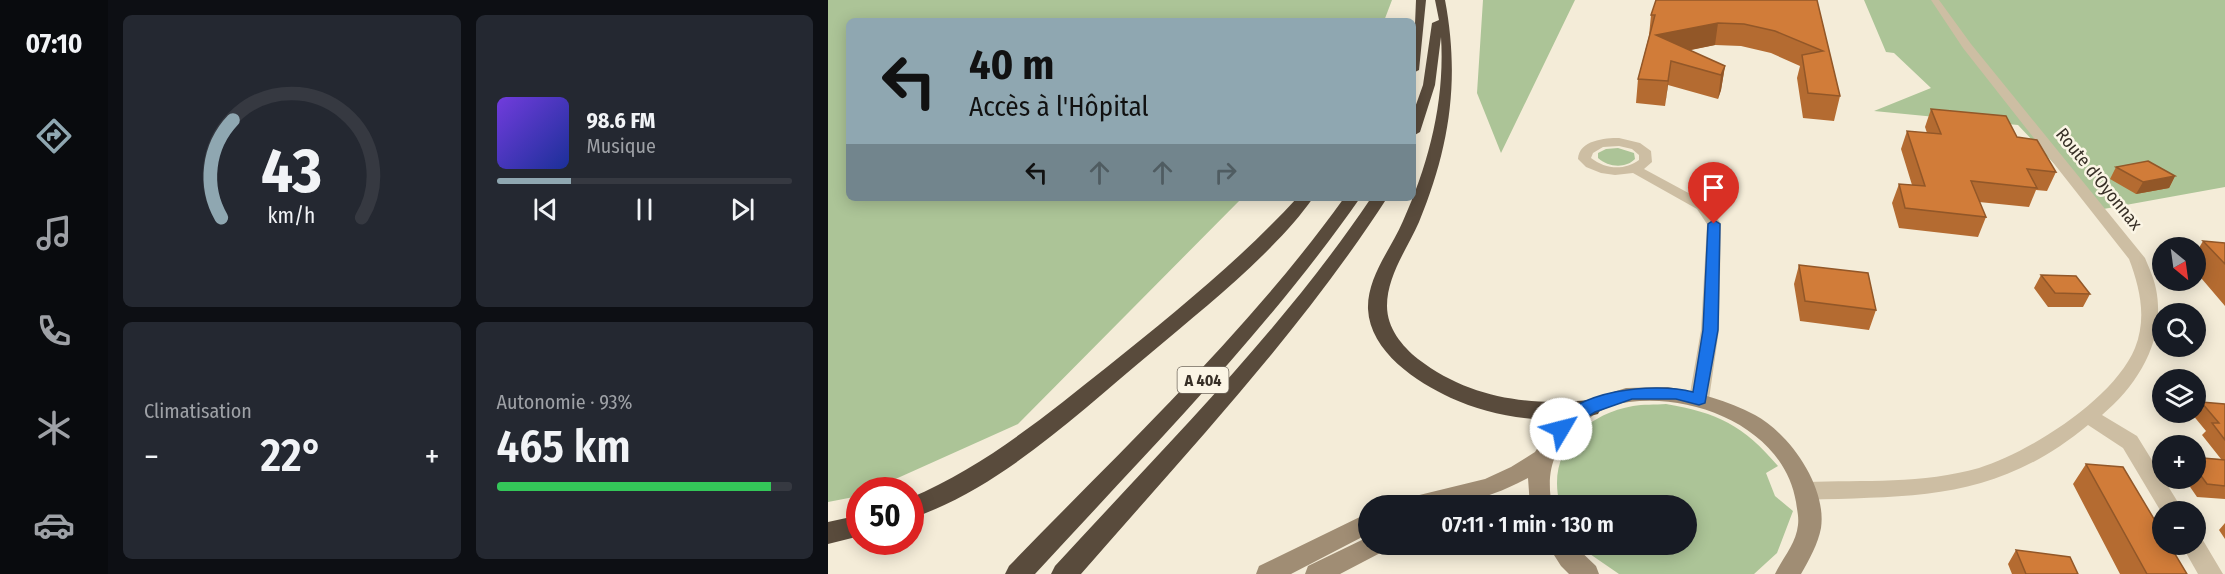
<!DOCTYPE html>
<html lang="fr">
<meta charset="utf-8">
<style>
body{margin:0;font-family:"Fira Sans Condensed",sans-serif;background:#242831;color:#f1f3f6;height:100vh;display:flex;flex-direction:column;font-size:22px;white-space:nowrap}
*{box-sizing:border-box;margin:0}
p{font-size:20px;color:#9ea1a6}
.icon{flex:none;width:33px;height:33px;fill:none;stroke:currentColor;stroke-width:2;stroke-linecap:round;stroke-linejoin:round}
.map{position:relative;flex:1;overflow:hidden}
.side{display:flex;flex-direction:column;gap:15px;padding:15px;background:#0d0f14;width:720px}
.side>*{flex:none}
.guide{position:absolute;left:18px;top:18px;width:570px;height:183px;border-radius:9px;box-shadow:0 3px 15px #0003;background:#8fa7b1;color:#111;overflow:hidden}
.needle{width:39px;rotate:151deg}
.tools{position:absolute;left:1324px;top:237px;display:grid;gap:12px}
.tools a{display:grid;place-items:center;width:54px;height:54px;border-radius:50%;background:#171b24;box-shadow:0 3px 15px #0003;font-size:30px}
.speed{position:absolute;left:18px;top:477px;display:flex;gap:12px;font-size:30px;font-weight:700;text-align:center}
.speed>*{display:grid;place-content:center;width:78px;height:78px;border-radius:50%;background:#171b24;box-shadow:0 3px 15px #0003;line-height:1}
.speed .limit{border:9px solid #d22;background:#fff;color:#111}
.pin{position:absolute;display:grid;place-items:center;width:51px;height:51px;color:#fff;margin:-62px -26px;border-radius:50% 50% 50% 0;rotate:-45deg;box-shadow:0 0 6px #0007}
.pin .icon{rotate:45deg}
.me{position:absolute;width:66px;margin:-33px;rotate:53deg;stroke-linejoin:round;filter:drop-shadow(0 0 4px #0008)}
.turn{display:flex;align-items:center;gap:21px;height:126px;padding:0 24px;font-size:27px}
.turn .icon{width:78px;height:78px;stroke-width:2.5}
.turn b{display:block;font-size:42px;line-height:51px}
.lanes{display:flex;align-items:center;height:57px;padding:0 24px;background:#0003;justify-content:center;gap:30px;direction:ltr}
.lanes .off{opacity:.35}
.big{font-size:45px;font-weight:600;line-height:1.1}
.side .card{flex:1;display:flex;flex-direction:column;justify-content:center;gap:9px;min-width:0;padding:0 21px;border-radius:9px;background:#242831}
.side .dial{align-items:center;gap:0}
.dial svg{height:156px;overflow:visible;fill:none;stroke:#363941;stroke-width:7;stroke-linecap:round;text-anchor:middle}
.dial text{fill:#f1f3f6;stroke:none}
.song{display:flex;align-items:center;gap:18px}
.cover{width:72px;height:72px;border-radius:9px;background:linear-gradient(135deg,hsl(260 70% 55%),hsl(230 70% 35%))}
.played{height:6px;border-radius:3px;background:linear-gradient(90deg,#8fa7b1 25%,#363941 25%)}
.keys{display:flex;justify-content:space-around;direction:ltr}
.heat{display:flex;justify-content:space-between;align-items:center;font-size:33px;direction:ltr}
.charge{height:9px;border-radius:4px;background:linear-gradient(90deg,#34c759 93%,#363941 0)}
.side .tiles{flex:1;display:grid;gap:15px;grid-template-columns:repeat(2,1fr)}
.trip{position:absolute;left:530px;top:495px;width:339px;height:60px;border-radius:30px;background:#171b24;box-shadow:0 3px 15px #0003;font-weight:600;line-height:60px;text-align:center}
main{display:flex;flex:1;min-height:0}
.menu{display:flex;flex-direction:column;width:108px;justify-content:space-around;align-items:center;background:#090b0e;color:#9ea1a6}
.menu .icon{width:42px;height:42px}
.menu .current{color:#8fa7b1}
.menu b{font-size:27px;color:#f1f3f6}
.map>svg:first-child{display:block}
.green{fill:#acc497}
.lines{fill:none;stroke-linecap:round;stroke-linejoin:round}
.minor{fill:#cdbea3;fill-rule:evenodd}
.secondary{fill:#a08d74;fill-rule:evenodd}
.motorway{fill:#594b3c;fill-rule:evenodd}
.wall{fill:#b46b31}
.shaded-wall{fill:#925728}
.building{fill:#d17c39;stroke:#925728;stroke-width:1.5}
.route{fill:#1a73e8;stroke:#114b97;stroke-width:1.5}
.labels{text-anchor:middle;stroke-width:5;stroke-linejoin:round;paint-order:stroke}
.shield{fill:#fbf5e5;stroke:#726a5f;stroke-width:1.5}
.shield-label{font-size:16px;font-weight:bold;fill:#372f26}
.street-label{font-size:18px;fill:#372f26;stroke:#fbf5e5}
</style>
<main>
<nav class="menu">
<b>07:10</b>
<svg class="icon current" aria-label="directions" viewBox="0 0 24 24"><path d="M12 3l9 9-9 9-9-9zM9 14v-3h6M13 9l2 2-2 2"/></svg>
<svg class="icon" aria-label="music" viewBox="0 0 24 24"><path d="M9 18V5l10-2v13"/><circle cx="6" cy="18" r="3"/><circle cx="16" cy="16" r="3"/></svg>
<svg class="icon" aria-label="phone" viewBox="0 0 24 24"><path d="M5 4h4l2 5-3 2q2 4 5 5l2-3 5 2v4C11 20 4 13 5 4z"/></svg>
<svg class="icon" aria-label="climate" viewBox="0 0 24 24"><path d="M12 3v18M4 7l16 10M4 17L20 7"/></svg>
<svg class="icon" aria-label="car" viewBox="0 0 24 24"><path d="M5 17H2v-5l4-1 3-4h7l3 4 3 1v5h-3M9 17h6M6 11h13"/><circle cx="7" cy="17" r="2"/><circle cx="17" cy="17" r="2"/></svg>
</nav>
<section class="side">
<div class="tiles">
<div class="card dial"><svg viewBox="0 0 100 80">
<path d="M14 69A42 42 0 1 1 86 69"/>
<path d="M14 69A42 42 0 0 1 20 19" stroke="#8fa7b1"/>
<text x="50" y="56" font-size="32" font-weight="700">43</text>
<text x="50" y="72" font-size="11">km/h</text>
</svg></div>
<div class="card">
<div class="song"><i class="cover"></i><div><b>98.6 FM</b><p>Musique</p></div></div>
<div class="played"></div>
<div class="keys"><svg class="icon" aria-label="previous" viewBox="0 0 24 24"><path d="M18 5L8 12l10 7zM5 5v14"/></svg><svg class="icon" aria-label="pause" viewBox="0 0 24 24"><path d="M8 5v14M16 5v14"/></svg><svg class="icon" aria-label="next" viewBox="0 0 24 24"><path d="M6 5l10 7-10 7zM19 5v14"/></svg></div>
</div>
<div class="card"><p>Climatisation</p>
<div class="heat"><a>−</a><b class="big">22°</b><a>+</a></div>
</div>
<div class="card"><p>Autonomie · 93%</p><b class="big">465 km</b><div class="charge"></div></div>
</div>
</section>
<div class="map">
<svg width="1397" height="574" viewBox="0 0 1397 574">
<rect width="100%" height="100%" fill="#f4ecd8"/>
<!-- green -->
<path class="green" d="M 0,0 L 564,0 L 556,21 L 21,21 L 21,198 L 414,198 L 190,424 L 43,490 L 32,490 L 31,496 L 0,502 Z
M 655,0 L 747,0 L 673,153 L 649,93 Z
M 1036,0 L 1397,0 L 1397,187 L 1270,210 L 1190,125 L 1046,111 L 1103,88 L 1066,53 L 1058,52 Z
M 790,148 L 806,153 L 807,159 C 797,169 780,167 770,158 L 770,153 L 778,149 Z
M 838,404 C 890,413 915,425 950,466 L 938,473 L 947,496 L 965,511 L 949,553 L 926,574 L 791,574 L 759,552 L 753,545 L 858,544 L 858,506 L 732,505 C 718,453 755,415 805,406 C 815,404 827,405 838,404 Z"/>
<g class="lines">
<!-- minor -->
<path class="minor" d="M 1103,0 L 1111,0 L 1143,44 L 1317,258 C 1321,268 1326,278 1328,289 C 1338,339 1311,384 1274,415 L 1309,436 L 1356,512 L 1335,512 L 1335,515 L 1295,448 L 1260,425 C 1168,501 1089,496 978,500 L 970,497 L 967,491 L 970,485 L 978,482 C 1036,480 1095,484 1151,468 C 1202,452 1286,399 1307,348 C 1319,318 1312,288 1301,259 L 1135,48 Z
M 791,138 L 812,143 L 823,151 L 824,162 L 816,169 L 879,203 L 893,224 L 891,330 L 881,399 L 878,404 L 871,406 L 864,404 L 861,399 L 873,330 L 879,224 L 869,209 L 805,173 L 787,175 L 773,173 L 758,167 L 750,159 C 751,140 777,138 791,138 ZM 791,146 L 804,149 L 811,155 L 811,160 C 796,171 777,169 763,158 L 765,153 L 775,147 Z
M 1368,535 L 1373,537 L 1395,574 L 1370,574 L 1353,544 L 1368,544 Z"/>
<!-- secondary -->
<path class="secondary" d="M 840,387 C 871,393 899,400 927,415 C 962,434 999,487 993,528 C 990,544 981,560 973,574 L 947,574 C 955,557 968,544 970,525 C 971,517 969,510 968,502 C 956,429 868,393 801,402 C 780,404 764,415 749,428 C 724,449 718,474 724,506 L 702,506 L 700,478 C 653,503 624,506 572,506 L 575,499 L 657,479 L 683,467 L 707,452 L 722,428 L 753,402 L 798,388 Z
M 540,513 L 540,534 L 463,574 L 428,574 L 431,566 Z
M 540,537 L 540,544 L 560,544 L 556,551 L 512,574 L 477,574 L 480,566 Z
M 719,544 L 745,544 L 768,566 L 771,574 L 741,574 L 733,566 Z"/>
<!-- motorway -->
<path class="motorway" d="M 588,0 L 598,0 L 591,70 L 585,73 Z
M 607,0 L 617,0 C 632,79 622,147 591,222 C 579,249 559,276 559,306 C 559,328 574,346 590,359 C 641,398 699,406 762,400 L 770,402 L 773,408 L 770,414 C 724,427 665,417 623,398 C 589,382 542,352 540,309 C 539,277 563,249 575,221 C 601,163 617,101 613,37 L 607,85 L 592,132 L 585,136 L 585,113 L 595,85 L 604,23 L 611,20 Z
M 469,198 L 485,198 C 446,253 376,308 324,352 C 250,413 175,487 82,519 L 82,498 C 156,467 217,416 279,367 C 345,314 411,261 469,198 Z
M 516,198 L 532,198 C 437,334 319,452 207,574 L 177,574 L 181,566 C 296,447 419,333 516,198 Z
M 543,198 L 559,198 C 471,334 359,452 253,574 L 223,574 L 227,566 C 336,447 453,332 543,198 Z
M 32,515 L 32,536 L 0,544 L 0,522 Z"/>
</g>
<!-- wall -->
<path class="wall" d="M 989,0 L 1012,96 L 1006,121 L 975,118 L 969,78 L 972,66 L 943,53 L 913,46 L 887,45 L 861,50 L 897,66 L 893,90 L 890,99 L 840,85 L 837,106 L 808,103 L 810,79 L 821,36 L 823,15 Z
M 1103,109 L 1189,137 L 1228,172 L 1219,191 L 1208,190 L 1201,207 L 1151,202 L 1158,217 L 1150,237 L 1071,228 L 1064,203 L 1071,184 L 1084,185 L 1073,149 L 1079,131 L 1099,133 L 1097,127 Z
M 1288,167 L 1347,176 L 1341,188 L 1308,194 L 1282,179 Z
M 1375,241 L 1397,243 L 1397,306 L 1368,272 L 1368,253 Z
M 971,265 L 1048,310 L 1041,330 L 972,321 L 966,284 Z
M 1213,275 L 1262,294 L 1255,307 L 1220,307 L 1206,288 Z
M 1373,402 L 1397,404 L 1397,499 L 1369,497 L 1356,478 L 1368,478 L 1368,461 L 1373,461 L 1375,458 L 1393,459 L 1374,435 L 1378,431 L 1364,414 L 1365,412 L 1368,412 L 1368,409 Z
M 1258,464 L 1359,574 L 1292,574 L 1245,484 Z
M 1397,523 L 1397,539 L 1391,530 Z
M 1188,550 L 1250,574 L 1184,574 L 1180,564 Z"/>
<!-- shaded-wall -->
<path class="shaded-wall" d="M 890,23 L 887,45 L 825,58 L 828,35 Z
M 843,61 L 840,85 L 837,106 L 840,81 Z
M 897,66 L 893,90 L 890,99 L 893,75 Z
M 1347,176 L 1341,188 L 1308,194 L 1315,182 Z"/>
<!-- building -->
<path class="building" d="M 828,0 L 989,0 L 1012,96 L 980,93 L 974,55 L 995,51 L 947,31 L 916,24 L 890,23 L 828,35 L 897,66 L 893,75 L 843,61 L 840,81 L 810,79 L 827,15 L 823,15 Z
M 1103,109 L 1178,116 L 1189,137 L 1209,140 L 1228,172 L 1199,169 L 1209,188 L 1143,181 L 1158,217 L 1077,208 L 1071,184 L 1097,186 L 1079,131 L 1113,134 Z
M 1320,161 L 1347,176 L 1315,182 L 1288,167 Z
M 1375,241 L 1397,243 L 1397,264 Z
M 971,265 L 1040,273 L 1048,310 L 977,301 Z
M 1213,275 L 1248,276 L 1262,294 L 1227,293 Z
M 1373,402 L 1397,404 L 1397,440 L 1384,423 L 1391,423 Z
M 1375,458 L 1397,460 L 1397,486 L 1379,484 L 1368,469 L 1368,461 L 1377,461 Z
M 1258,464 L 1295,467 L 1335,534 L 1335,544 L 1341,544 L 1359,574 L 1319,574 Z
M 1188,550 L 1242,557 L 1250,574 L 1198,574 Z"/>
<!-- route -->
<path class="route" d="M 886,220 L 892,224 L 890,330 L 877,403 L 871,405 L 848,399 L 804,399 L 767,412 L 751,422 L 739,433 L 733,435 L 727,433 L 724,429 C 746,389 826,382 865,392 L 875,330 L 880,224 Z"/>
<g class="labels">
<!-- shield labels -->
<rect class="shield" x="349.5" y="367" width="51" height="26" rx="4.5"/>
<g class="shield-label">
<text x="375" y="386">A 404</text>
</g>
<!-- street labels -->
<g class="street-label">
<text transform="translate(1271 179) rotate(51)" y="6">Route d'Oyonnax</text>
</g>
</g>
</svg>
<div class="tools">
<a><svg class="needle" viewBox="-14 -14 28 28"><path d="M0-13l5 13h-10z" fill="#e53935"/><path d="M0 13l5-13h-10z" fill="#9ea1a6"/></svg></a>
<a><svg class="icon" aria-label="search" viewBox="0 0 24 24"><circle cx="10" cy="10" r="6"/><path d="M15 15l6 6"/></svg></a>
<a><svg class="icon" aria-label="layers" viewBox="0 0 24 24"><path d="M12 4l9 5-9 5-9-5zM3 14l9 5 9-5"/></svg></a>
<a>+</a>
<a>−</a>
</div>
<div class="speed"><div class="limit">50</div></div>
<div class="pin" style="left:886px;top:224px;background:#d93025"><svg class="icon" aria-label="arrive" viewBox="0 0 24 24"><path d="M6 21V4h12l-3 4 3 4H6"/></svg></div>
<svg class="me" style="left:733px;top:429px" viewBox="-20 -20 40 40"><circle r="19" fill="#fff"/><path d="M0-13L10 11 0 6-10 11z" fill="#1a73e8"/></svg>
<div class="trip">07:11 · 1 min · 130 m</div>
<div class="guide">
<div class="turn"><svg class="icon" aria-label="left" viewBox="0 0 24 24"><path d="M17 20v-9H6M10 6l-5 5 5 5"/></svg><div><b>40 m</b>Accès à l'Hôpital</div></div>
<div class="lanes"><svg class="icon" aria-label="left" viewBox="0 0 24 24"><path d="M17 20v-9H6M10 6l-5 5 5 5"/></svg><svg class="icon off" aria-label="ahead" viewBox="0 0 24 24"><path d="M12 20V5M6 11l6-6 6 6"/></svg><svg class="icon off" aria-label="ahead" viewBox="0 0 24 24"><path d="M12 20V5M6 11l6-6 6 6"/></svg><svg class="icon off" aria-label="right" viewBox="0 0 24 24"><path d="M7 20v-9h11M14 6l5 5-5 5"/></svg></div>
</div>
</div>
</main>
